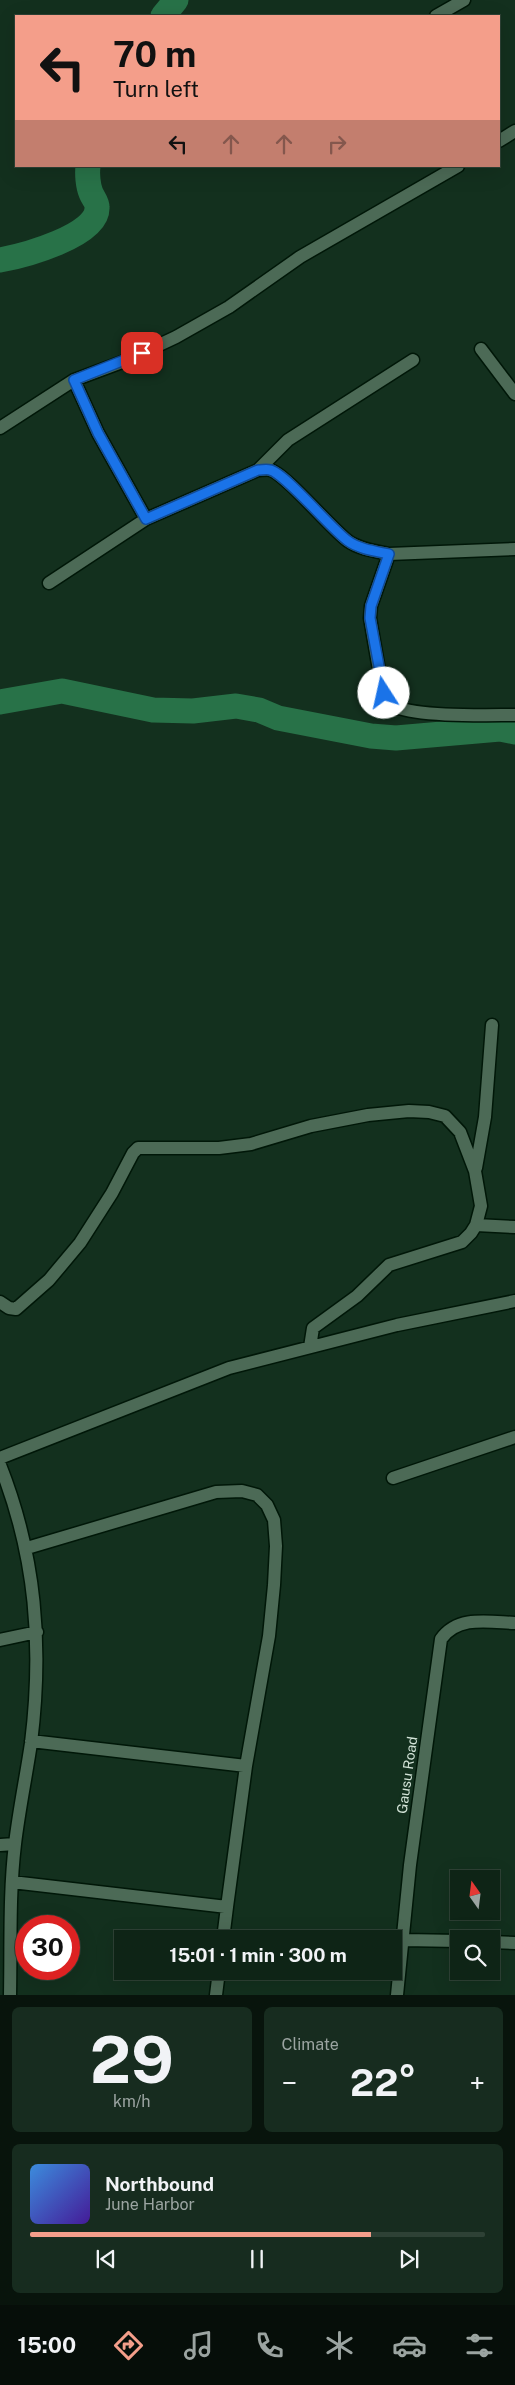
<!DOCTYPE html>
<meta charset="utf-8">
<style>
body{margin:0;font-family:"Public Sans",sans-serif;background:#172c1f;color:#f1f3f6;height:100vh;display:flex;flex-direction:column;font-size:19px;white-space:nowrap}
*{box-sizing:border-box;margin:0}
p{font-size:16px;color:#9ba4a1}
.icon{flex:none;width:28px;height:28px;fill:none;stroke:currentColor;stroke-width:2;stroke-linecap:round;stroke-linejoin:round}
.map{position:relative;height:1995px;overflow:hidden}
.sheet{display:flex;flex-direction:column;gap:12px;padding:12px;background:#08140c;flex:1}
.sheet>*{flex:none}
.banner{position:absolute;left:15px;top:15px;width:485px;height:152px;border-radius:0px;box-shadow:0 5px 20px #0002,0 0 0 1px #2e4135;background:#f49e8a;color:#111;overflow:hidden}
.needle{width:32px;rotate:346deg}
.buttons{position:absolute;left:450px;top:1870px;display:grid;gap:10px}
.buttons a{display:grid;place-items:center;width:50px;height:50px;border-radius:0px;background:#0e2416;box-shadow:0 5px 20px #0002,0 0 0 1px #2e4135;font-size:25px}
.speed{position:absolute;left:15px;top:1915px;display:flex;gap:10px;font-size:25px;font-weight:700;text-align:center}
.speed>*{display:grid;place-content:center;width:65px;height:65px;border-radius:50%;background:#0e2416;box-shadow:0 5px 20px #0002,0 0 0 1px #2e4135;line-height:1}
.speed .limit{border:8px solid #d22;background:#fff;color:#111}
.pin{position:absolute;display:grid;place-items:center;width:42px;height:42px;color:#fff;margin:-21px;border-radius:10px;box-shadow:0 2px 8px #0006}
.me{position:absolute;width:55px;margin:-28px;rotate:350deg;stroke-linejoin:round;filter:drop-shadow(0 0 4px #0008)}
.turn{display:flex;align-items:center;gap:18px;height:105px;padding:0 15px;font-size:22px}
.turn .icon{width:65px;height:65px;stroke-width:2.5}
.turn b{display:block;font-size:35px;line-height:42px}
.lanes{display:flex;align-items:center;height:48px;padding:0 15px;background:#0003;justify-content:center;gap:25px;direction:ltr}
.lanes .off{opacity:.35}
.big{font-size:38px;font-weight:700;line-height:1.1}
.sheet .widget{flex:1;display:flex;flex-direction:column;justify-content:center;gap:8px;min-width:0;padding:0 18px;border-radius:8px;background:#172c1f}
.sheet .dial{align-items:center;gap:0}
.dial b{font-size:65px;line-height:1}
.song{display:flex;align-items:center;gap:15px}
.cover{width:60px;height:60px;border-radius:8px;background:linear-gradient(135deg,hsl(210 70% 55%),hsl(260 70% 35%))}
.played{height:5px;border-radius:2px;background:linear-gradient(90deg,#f49e8a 75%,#2e4135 75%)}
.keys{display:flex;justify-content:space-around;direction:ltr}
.heat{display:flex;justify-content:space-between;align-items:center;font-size:28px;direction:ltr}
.sheet .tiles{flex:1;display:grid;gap:12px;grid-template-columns:1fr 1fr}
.widget:last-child{grid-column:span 2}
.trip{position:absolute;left:114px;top:1930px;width:288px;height:50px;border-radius:0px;background:#0e2416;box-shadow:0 5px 20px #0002,0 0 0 1px #2e4135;font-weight:700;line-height:50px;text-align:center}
.tabs{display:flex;height:80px;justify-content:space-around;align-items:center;background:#060e09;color:#9ba4a1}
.tabs .icon{width:35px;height:35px}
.tabs .on{color:#f49e8a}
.tabs b{font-size:22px;color:#f1f3f6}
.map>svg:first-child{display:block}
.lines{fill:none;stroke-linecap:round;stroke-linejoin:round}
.river{stroke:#287248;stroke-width:25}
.street-casing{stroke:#001708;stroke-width:15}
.street{stroke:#4c6a56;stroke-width:12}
.route-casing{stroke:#114b97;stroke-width:12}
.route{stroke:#1a73e8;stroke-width:9}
.labels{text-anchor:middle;stroke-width:5;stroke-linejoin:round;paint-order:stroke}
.street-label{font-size:14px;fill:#d2e3d7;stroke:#13301e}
</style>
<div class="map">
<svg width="515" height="1995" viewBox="0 0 515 1995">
<rect width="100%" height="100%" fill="#13301e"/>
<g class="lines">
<!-- river -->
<path class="river" d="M 163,16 L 176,0
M 0,260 C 22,256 99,236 97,207 C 97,202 93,198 91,193 C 88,186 87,174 88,166
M 0,702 L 62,691 L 153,710 L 193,711 L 236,706 L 259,710 L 278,718 L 371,736 L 396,738 L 500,729 L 515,732"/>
<defs>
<path id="street" d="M 436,16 L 464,0
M 499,141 L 515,131
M 481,349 L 515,394
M 74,380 L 98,433 L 146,519
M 0,428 L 74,380 L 125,361 L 176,337 L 229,307 L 300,257 L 458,166
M 258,470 L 288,440 L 413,360
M 515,549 L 389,554 L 371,606 L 370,618 L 383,693 C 386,699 390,704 396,707 C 422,717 485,715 515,715
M 49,583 L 146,519 L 258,470 C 262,470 267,469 270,470 C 285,473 330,528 348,541 C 359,549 375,551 389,554
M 476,1168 L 485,1117 L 492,1025
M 476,1225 L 515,1227
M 0,1302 L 9,1308 L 16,1309 L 49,1280 L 80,1243 L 112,1193 L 133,1153 L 138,1148 L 219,1148 L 251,1144 L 311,1126 L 368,1115 L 409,1111 L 429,1112 L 445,1116 L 460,1132 L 475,1171 L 481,1206 L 476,1225 L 471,1233 L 462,1242 L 389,1265 L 357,1296 L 313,1328 L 310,1347
M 0,1458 L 229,1368 L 397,1325 L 515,1301
M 0,1465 C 36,1556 43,1646 31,1743 C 26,1777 19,1810 15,1844 C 9,1894 11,1945 10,1995
M 393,1478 L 515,1437
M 0,1640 L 37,1632
M 31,1741 L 246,1766
M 0,1845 L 15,1844
M 12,1882 L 227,1907 L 246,1766 L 269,1636 L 274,1585 L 276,1546 L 274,1520 L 267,1505 L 257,1495 L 242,1491 L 216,1492 L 27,1548
M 223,1939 L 227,1907
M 404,1940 L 459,1941
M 491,1942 L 515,1943
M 216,1995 L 219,1971
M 397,1995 L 410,1865 L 441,1639 C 458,1615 489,1622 515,1623"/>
</defs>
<!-- street casing -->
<use href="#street" class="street-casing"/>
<!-- street -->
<use href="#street" class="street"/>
</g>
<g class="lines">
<defs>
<path id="route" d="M 142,353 L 74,380 L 98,433 L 146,519 L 258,470 C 262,470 267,469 270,470 C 285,473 330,528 348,541 C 359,549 375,551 389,554 L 371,606 L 370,618 L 384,693"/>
</defs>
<!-- route casing -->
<use href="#route" class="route-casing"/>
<!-- route -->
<use href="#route" class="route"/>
</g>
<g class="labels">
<!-- street labels -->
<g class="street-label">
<text transform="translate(407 1775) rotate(-82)" y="5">Gausu Road</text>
</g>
</g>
</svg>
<div class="buttons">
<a><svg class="needle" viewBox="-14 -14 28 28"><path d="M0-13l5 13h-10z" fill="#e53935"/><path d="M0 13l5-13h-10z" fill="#9ba4a1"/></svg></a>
<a><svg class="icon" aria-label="search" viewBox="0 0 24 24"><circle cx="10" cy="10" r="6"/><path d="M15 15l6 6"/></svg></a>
</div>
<div class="speed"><div class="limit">30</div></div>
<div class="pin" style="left:142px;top:353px;background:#d93025"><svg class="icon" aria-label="arrive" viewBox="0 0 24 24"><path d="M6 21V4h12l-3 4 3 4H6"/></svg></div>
<svg class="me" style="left:384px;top:693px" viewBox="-20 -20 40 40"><circle r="19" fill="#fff"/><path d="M0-13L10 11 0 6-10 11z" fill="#1a73e8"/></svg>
<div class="trip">15:01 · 1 min · 300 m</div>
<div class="banner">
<div class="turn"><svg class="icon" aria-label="left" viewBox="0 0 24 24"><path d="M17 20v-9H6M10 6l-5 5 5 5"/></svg><div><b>70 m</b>Turn left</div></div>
<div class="lanes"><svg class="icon" aria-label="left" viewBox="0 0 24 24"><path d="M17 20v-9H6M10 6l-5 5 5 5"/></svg><svg class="icon off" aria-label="ahead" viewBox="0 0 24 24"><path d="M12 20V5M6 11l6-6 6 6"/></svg><svg class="icon off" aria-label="ahead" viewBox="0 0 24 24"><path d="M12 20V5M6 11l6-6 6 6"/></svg><svg class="icon off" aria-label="right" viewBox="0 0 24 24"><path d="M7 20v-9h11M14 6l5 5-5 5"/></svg></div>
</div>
</div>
<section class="sheet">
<div class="tiles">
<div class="widget dial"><b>29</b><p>km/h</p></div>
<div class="widget"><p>Climate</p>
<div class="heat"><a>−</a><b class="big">22°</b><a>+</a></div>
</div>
<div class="widget">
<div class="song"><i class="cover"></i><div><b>Northbound</b><p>June Harbor</p></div></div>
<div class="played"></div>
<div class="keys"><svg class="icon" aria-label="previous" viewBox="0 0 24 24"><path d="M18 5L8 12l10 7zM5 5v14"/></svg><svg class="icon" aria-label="pause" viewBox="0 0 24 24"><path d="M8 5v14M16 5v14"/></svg><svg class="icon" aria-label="next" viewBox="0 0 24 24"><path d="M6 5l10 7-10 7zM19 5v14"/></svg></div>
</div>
</div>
</section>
<nav class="tabs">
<b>15:00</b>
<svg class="icon on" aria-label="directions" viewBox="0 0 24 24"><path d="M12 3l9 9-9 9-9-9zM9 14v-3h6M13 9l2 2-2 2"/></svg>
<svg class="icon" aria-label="music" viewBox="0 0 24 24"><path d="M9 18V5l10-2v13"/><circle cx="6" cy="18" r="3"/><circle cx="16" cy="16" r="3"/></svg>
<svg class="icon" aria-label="phone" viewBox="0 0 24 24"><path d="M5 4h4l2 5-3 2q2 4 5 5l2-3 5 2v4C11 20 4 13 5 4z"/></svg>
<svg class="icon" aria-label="climate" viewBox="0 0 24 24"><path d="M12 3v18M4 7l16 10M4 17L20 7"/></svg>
<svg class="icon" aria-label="car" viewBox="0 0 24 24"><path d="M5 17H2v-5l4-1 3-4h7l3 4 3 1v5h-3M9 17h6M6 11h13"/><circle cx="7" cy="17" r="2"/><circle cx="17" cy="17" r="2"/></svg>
<svg class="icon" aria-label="filters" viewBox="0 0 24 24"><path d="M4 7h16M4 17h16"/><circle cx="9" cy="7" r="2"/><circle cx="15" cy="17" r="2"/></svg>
</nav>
